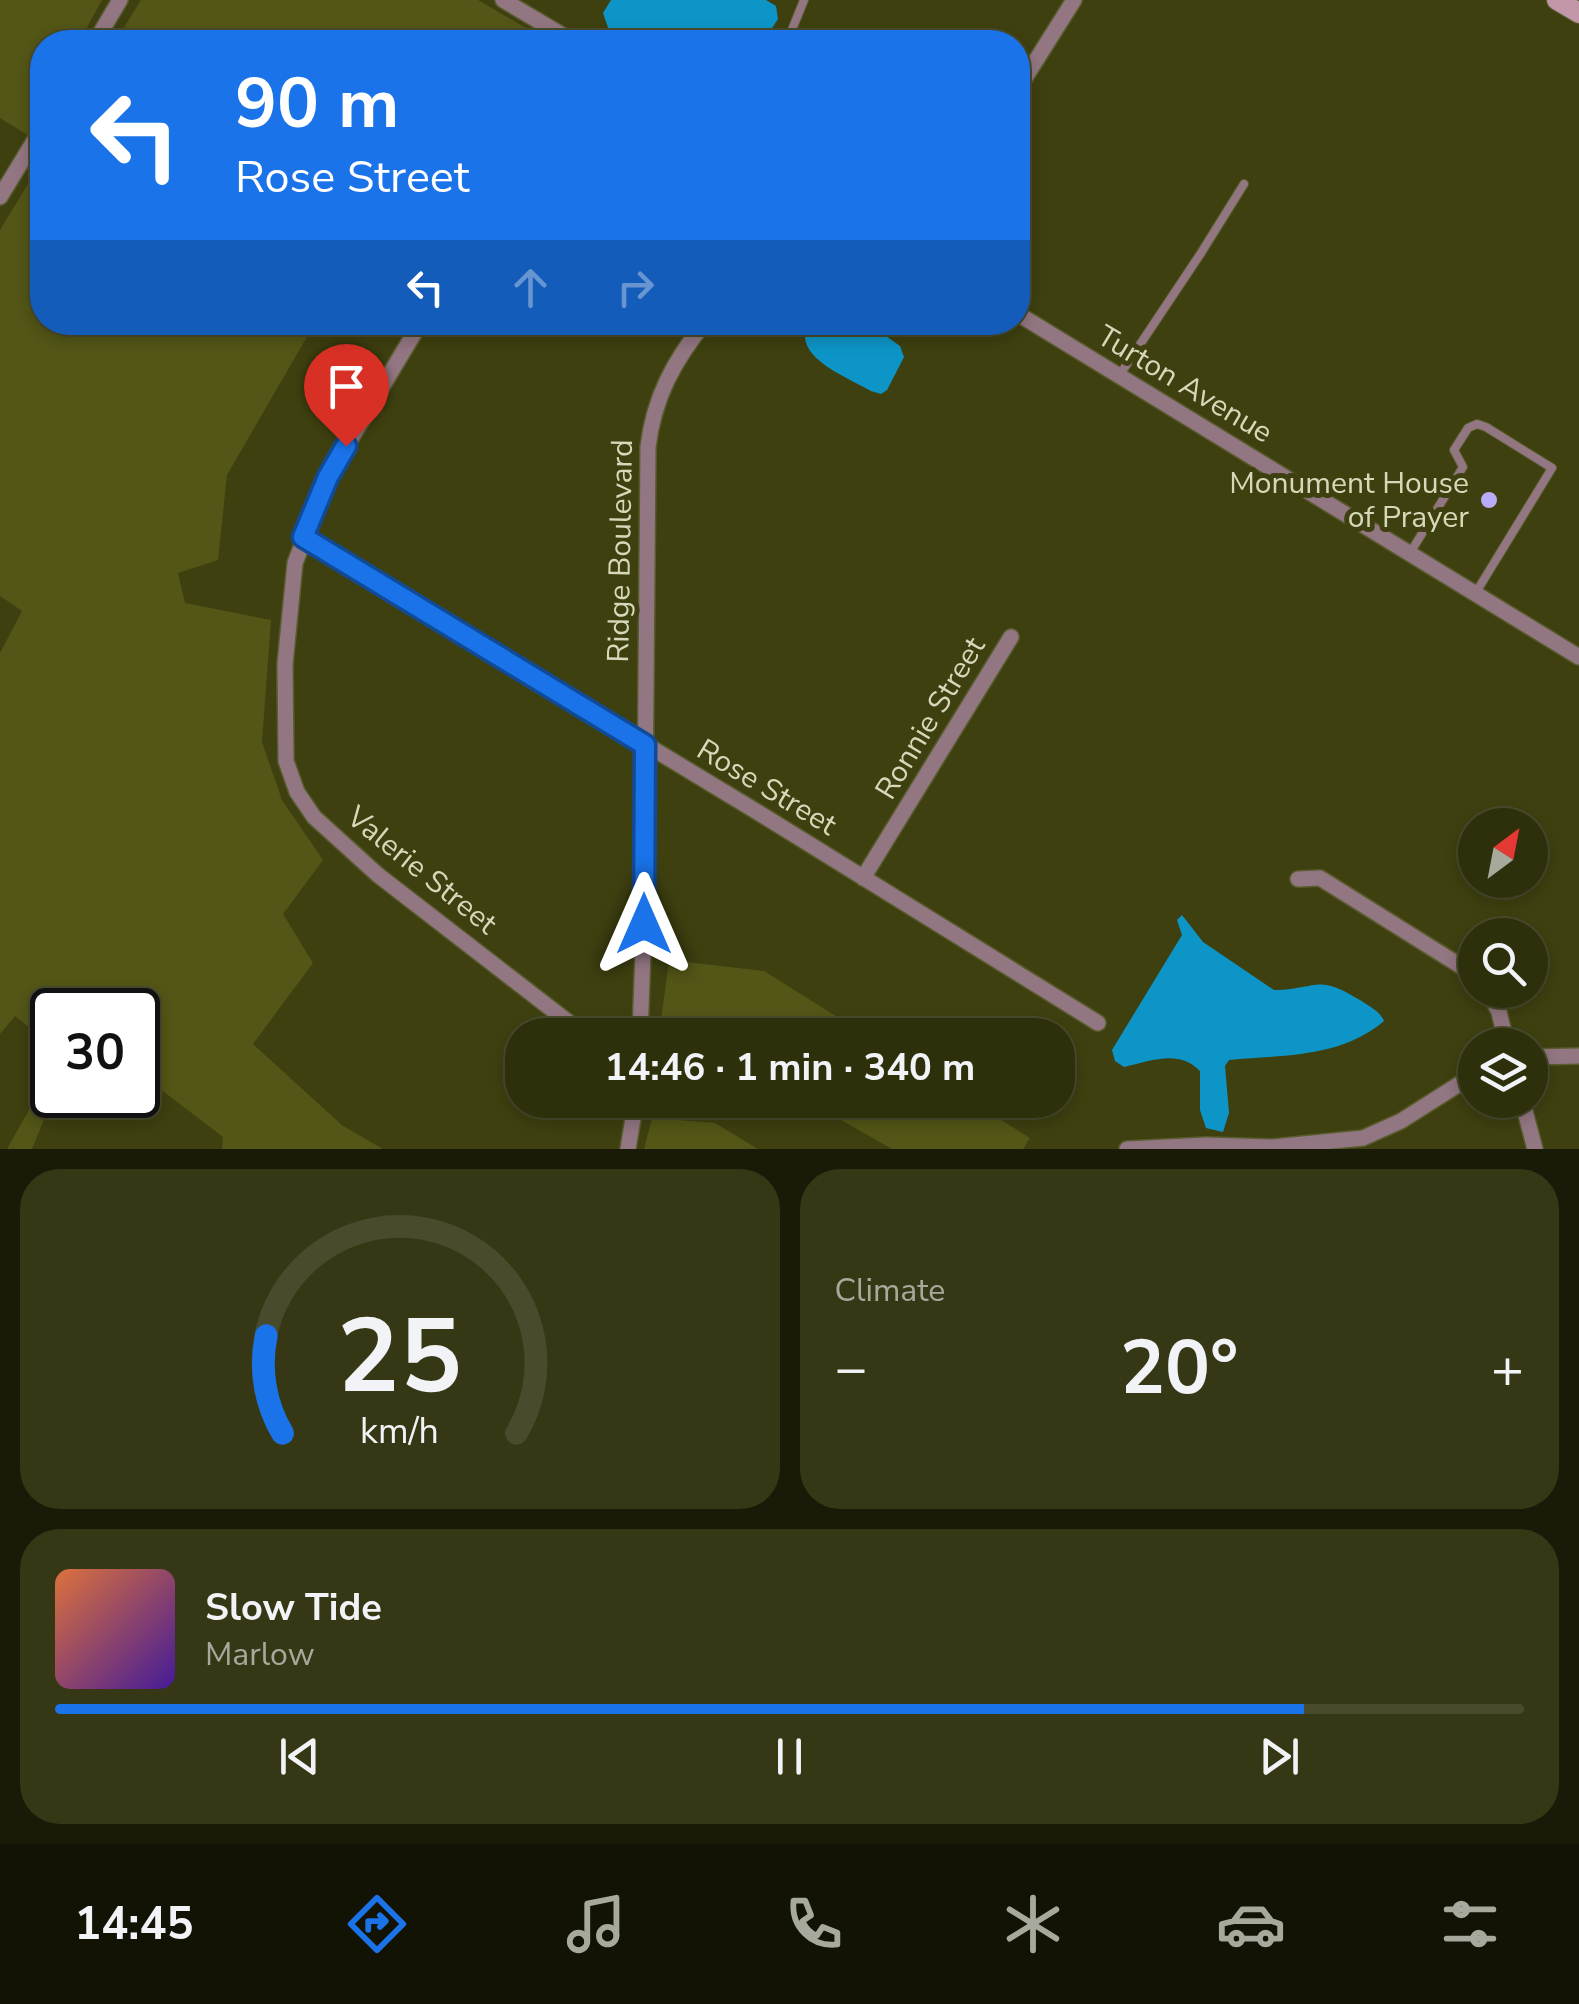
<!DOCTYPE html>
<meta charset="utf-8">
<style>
body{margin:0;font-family:"Nunito Sans",sans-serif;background:#363815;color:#f1f3f6;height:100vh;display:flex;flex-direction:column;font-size:38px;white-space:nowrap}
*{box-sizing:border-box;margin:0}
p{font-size:32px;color:#a7a99d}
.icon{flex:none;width:55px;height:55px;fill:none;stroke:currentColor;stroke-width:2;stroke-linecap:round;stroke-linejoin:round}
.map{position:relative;height:1149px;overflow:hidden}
.sheet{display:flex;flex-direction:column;gap:20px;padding:20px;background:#191a07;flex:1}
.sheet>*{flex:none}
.hud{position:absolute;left:30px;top:30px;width:1000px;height:305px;border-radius:40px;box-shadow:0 5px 15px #0003,0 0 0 2px #494b2d;background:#1a73e8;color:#fff;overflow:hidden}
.needle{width:65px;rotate:32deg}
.buttons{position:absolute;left:1458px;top:808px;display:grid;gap:20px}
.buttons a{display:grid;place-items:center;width:90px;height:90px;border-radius:50%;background:#2e300c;box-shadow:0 5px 15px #0003,0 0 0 2px #494b2d;font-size:50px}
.speed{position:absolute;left:30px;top:988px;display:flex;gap:20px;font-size:50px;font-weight:700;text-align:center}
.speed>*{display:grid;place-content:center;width:130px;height:130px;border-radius:50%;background:#2e300c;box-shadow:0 5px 15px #0003,0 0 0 2px #494b2d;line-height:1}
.speed .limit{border:5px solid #111;border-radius:15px;background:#fff;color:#111}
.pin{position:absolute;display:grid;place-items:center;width:85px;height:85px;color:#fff;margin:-102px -42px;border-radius:50% 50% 50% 0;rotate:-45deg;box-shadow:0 0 10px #0007}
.pin .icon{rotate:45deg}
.me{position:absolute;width:110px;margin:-55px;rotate:0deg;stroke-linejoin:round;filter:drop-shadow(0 0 8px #0008)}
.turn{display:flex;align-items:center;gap:35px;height:210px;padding:0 40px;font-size:45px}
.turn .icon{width:130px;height:130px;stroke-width:2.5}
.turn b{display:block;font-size:70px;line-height:85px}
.lanes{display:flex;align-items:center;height:95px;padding:0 40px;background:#0003;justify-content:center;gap:50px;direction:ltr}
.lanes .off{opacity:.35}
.big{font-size:75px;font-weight:700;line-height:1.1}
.sheet .card{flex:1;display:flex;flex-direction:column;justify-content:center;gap:15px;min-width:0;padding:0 35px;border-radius:40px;background:#363815}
.sheet .dial{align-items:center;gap:0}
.dial svg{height:260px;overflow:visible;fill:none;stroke:#494b2d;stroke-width:7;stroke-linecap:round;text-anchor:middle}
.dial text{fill:#f1f3f6;stroke:none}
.song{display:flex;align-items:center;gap:30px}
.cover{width:120px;height:120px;border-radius:15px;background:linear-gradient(135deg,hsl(20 70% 55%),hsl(260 70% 35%))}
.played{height:10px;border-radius:5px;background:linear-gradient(90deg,#1a73e8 85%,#494b2d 85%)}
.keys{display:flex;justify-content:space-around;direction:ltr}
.heat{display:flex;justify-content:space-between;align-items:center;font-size:55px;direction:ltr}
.sheet .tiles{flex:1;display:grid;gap:20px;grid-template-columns:1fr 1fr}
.card:last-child{grid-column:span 2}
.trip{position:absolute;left:505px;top:1018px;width:570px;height:100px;border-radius:40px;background:#2e300c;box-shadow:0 5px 15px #0003,0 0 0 2px #494b2d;font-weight:700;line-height:100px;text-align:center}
.menu{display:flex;height:160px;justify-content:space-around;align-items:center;background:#121305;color:#a7a99d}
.menu .icon{width:70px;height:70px}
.menu .active{color:#1a73e8}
.menu b{font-size:45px;color:#f1f3f6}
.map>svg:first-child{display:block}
.green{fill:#535616}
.water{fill:#0d95c7}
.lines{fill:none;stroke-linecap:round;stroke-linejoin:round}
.lane-casing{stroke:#595c2e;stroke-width:10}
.street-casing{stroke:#595c2e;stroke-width:18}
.secondary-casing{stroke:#595c2e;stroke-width:22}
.lane{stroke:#927682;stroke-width:8}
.street{stroke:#927682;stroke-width:15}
.secondary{stroke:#c196a8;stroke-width:20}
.route-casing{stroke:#114b97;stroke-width:25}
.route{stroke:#1a73e8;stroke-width:18}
.poi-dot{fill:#b8abf7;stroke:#3e4010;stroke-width:4}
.labels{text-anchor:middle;stroke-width:10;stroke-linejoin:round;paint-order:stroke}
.street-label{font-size:30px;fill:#d6d9b9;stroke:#3e4010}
.poi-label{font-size:30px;fill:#d6d9b9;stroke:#3e4010;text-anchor:end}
</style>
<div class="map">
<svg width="1579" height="1149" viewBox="0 0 1579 1149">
<rect width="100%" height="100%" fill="#3e4010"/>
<!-- green -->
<path class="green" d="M 0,0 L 102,0 L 79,42 L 42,42 L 42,111 L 29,136 L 0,118 Z
M 141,0 L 478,0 L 550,42 L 115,42 Z
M 42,161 L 42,322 L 315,323 L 227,475 L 218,560 L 178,573 L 185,603 L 271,620 L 262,742 L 282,800 L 323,860 L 283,914 L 313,963 L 253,1044 L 343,1126 L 383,1149 L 222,1149 L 223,1137 L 138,1072 L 138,1010 L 52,1010 L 52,1046 L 15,1016 L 0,1034 L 0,653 L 22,611 L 0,596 L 0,230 Z
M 669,960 L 764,971 L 866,1035 L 659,1035 Z
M 52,1069 L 54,1095 L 32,1149 L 7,1149 Z
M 806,1100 L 969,1100 L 1030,1138 L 1023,1149 L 892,1149 Z
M 652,1118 L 715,1123 L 758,1149 L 644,1149 Z"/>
<!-- water -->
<path class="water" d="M 611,0 L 766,0 L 776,6 L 778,19 L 763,42 L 613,42 L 603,13 Z
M 809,322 L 868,323 L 900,346 L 904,357 L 887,390 L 881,394 L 871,391 C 847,377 789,356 809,322 Z
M 1182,915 L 1203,942 L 1274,990 C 1319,989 1316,973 1360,1000 C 1370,1007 1379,1010 1384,1021 C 1341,1058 1282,1055 1229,1060 L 1225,1066 L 1229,1113 L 1223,1132 L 1206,1128 L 1200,1110 L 1200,1071 C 1179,1049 1151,1061 1124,1067 L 1115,1061 L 1112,1050 L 1182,935 L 1177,920 Z"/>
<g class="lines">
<defs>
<path id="lane" d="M 787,42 L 804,0
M 1119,376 L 1201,253 L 1244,184
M 1410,553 L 1463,467 L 1454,450 L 1468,428 L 1477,424 L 1486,427 L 1552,468 L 1475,594"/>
<path id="street" d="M 503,0 L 574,42
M 95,42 L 120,0
M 1018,89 L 1074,0
M 0,197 L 42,128
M 1018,314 L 1579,657
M 421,322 L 328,477 L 295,563 L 285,664 L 286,761 L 297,792 L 314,817 L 378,875 L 585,1035
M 303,537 L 759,813 L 1098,1023
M 863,878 L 1011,637
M 1298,879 L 1320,878 L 1475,975
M 1488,990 L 1499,1012 L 1507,1045
M 640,1035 L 644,924 L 648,447 C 654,397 674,361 705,322
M 1530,1057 L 1579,1056
M 1522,1100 L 1535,1149
M 628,1149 L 636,1100
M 1127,1149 L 1206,1145 L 1273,1147 L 1363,1138 L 1401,1121 L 1475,1074"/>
<path id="secondary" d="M 1557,0 L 1579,13"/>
</defs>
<!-- lane casing -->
<use href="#lane" class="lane-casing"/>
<!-- street casing -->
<use href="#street" class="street-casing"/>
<!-- secondary casing -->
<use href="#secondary" class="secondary-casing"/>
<!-- lane -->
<use href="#lane" class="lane"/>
<!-- street -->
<use href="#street" class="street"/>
<!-- secondary -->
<use href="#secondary" class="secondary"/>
</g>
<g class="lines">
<defs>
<path id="route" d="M 346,446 L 328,477 L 303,537 L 645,745 L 644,924"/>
</defs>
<!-- route casing -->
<use href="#route" class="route-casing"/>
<!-- route -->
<use href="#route" class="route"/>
</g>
<!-- markers -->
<circle class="poi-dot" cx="1489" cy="500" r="10"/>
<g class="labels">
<!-- street labels -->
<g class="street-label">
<text transform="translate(1185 384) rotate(31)" y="10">Turton Avenue</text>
<text transform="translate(620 551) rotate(-89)" y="10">Ridge Boulevard</text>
<text transform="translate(930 718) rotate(-59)" y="10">Ronnie Street</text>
<text transform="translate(767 787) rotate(31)" y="10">Rose Street</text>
<text transform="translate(422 870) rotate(39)" y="10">Valerie Street</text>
</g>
<!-- poi labels -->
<g class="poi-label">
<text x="1469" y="493">Monument House<tspan x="1469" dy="34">of Prayer</tspan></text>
</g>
</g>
</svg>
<div class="buttons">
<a><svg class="needle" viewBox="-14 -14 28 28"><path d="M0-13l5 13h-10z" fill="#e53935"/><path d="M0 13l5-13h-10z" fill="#a7a99d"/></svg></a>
<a><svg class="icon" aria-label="search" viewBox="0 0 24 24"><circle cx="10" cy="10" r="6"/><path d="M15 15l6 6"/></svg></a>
<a><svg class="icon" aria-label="layers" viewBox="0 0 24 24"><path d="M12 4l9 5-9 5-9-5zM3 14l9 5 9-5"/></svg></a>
</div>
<div class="speed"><div class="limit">30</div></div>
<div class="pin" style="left:346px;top:446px;background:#d93025"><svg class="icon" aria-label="arrive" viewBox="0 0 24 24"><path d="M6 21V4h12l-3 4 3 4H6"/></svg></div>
<svg class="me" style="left:644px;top:924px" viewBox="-20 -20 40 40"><path d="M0-17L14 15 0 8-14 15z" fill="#1a73e8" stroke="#fff" stroke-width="4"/></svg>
<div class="trip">14:46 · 1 min · 340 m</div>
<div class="hud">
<div class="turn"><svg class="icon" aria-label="left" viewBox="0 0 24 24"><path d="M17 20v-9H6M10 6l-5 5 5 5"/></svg><div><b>90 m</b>Rose Street</div></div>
<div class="lanes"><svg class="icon" aria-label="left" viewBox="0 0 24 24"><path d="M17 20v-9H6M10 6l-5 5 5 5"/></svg><svg class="icon off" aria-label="ahead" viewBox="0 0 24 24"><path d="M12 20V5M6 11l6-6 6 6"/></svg><svg class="icon off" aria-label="right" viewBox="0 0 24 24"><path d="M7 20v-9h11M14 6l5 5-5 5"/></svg></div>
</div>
</div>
<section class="sheet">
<div class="tiles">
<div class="card dial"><svg viewBox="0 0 100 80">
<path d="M14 69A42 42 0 1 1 86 69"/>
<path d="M14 69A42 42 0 0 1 9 39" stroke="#1a73e8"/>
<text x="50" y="56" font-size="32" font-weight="700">25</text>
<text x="50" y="72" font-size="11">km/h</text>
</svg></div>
<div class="card"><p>Climate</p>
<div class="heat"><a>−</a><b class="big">20°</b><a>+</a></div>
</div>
<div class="card">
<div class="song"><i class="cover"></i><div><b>Slow Tide</b><p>Marlow</p></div></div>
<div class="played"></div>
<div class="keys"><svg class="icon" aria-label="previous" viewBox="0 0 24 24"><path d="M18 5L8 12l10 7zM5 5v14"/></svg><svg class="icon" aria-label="pause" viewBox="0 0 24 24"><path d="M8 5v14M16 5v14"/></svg><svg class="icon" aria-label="next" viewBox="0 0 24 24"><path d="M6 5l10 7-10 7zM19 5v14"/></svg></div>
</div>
</div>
</section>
<nav class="menu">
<b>14:45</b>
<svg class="icon active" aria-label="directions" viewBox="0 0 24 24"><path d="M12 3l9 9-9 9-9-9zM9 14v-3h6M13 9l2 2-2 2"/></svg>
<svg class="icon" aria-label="music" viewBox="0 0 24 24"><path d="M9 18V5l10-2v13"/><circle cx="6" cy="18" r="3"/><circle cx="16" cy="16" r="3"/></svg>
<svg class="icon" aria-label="phone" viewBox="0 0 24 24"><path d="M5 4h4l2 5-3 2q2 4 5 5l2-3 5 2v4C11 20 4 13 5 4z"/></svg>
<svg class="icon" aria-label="climate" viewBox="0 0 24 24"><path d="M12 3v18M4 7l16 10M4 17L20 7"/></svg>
<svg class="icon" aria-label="car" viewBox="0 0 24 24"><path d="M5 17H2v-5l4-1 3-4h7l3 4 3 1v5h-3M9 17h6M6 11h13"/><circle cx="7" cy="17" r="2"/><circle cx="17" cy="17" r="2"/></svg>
<svg class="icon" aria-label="filters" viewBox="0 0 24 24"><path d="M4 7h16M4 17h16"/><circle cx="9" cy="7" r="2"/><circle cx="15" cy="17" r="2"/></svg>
</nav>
